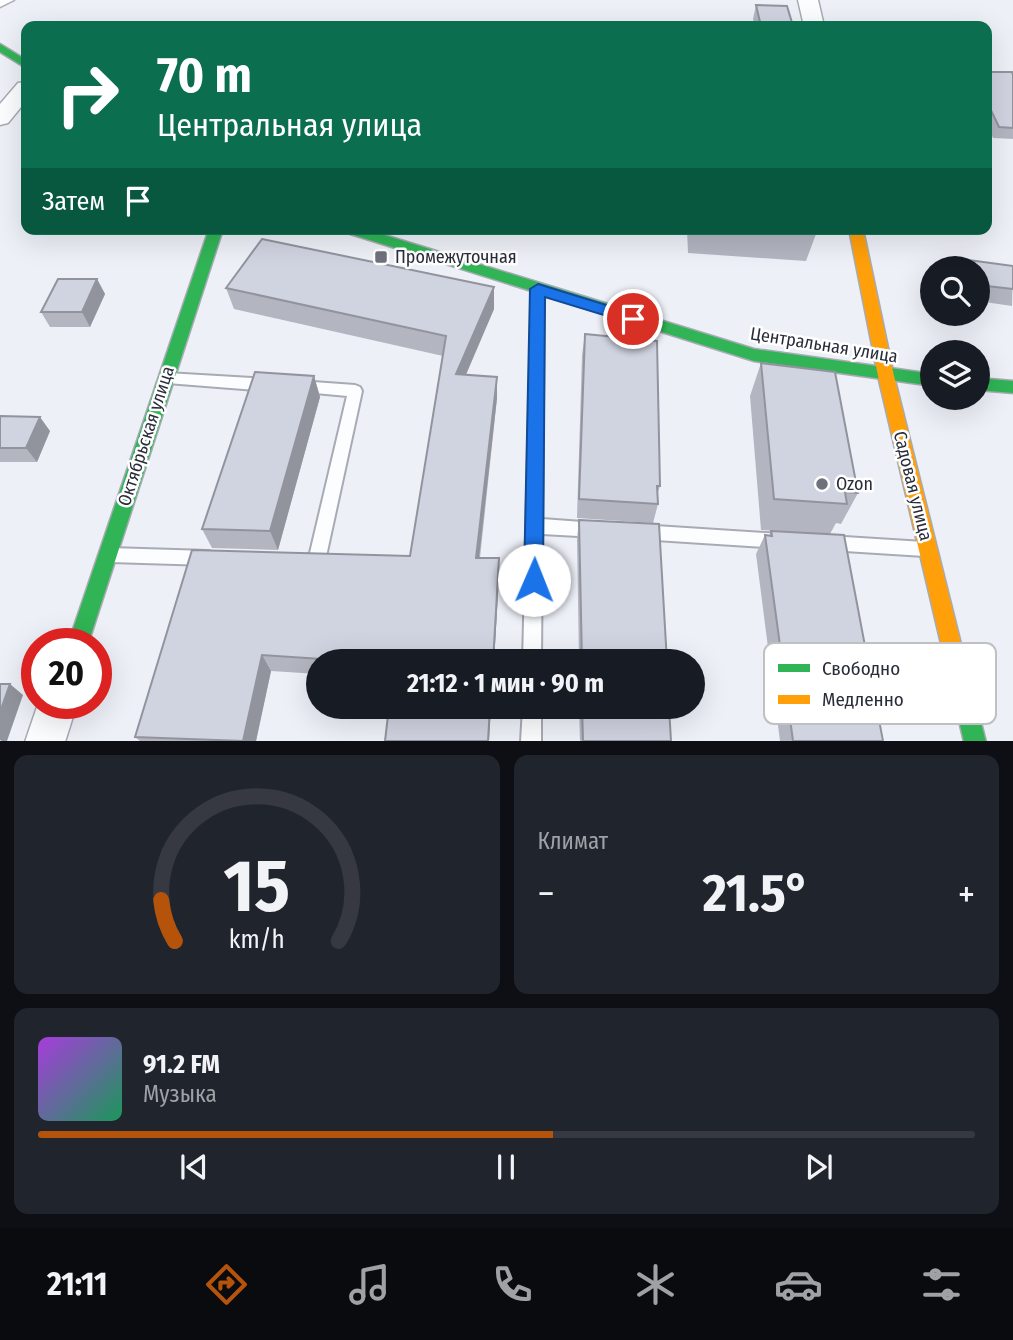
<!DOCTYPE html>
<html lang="ru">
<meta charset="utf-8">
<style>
body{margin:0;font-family:"Fira Sans Condensed",sans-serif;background:#20242c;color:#f1f3f6;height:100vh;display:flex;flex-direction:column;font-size:26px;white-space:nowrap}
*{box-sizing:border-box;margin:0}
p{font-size:23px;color:#9ea1a6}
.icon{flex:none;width:38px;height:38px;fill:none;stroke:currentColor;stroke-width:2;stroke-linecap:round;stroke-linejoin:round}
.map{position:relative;height:741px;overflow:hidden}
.details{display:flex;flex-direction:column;gap:14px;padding:14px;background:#0d0f14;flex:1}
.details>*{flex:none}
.guide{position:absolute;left:21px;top:21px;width:971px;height:214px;border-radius:14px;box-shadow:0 7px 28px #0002;background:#0b6e4f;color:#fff;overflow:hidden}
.fabs{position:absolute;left:920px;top:256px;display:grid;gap:14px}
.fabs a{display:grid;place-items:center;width:70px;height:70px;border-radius:50%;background:#171b24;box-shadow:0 7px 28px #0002;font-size:35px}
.speed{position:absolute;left:21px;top:628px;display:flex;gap:14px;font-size:35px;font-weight:700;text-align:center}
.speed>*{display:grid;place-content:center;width:91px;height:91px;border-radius:50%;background:#171b24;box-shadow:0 7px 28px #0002;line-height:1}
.speed .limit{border:10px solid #d22;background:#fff;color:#111}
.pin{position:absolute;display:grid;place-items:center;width:60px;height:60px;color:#fff;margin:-30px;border:4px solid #fff;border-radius:50%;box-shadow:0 2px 7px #0007}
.me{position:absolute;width:77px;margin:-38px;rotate:1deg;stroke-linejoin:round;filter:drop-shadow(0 0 5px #0008)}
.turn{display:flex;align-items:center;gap:24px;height:147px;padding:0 21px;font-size:32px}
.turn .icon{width:91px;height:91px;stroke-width:2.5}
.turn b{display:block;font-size:49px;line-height:60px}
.then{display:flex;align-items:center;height:66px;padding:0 21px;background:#0003;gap:14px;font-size:26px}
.big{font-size:52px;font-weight:700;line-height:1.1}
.details .widget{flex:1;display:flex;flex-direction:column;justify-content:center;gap:10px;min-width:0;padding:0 24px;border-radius:14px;background:#20242c}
.details .dial{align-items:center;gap:0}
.dial svg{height:182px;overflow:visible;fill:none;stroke:#363941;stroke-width:7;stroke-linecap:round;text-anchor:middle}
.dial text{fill:#f1f3f6;stroke:none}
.song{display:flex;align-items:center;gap:21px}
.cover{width:84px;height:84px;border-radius:10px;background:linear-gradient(135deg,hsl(280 70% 55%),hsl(150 70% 35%))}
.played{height:7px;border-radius:4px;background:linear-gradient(90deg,#b45309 55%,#363941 55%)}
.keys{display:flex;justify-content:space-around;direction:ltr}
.heat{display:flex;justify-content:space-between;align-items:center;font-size:38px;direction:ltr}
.details .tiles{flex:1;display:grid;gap:14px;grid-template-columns:1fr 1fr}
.widget:last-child{grid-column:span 2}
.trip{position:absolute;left:306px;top:649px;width:399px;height:70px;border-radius:35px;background:#171b24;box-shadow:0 7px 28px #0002;font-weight:700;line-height:70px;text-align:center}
.tabs{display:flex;height:112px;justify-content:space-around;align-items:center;background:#090b0e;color:#9ea1a6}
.tabs .icon{width:49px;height:49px}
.tabs .on{color:#b45309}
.tabs b{font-size:32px;color:#f1f3f6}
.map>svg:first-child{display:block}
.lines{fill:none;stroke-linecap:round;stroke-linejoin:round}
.lane-casing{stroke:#a8abb4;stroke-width:4}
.street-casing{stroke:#a8abb4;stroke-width:3}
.fast-casing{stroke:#a8abb4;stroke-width:3}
.slow-casing{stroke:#a8abb4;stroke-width:3}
.lane{fill:#fcfdfe;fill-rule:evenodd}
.street{fill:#fcfdfe;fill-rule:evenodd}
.fast{fill:#30b455;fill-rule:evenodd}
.slow{fill:#ff9f0a;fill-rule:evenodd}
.wall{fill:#b3b5c1}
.shaded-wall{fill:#92949d}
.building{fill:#d0d3e0;stroke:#92949d;stroke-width:2}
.route{fill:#1a73e8;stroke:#114b97;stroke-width:2}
.poi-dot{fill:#6f717c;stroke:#fff;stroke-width:2.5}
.labels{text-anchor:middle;stroke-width:5;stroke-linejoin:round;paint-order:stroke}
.poi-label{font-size:18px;fill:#2a2d39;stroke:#fff;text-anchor:start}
.street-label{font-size:18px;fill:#2a2d39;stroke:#fff}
.key{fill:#fff;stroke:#bfc0c4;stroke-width:2}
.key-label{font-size:19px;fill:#2a2d39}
</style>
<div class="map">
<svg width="1013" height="742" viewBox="0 0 1013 742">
<rect width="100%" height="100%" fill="#eef0f8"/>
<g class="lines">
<defs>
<path id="lane" d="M 538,284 L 544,289 L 542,519 L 596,523 L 602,525 L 604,530 L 602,535 L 596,537 L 542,534 L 541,662 L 523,662 L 532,289 Z
M 167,373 L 269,379 L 274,381 L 276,385 L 274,389 L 269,391 L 167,383 L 162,382 L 160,378 L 162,374 Z
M 299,381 L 355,385 L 360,387 L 362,391 L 325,561 L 323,566 L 309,569 L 303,566 L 301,561 L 303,556 L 310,553 L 347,396 L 294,391 L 292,387 L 294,383 Z
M 640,525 L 781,534 L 787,536 L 789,541 L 787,546 L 781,548 L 640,539 L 634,537 L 632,532 L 634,527 Z
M 829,536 L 924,542 L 930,544 L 932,549 L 930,554 L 924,556 L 829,550 L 823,548 L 821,543 L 823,538 Z
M 110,548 L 208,551 L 214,553 L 216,558 L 214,563 L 208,565 L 110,562 L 104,560 L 102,555 L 104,550 Z
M 523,707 L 541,707 L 541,742 L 521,742 Z"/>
<path id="street" d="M 0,0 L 14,0 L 0,7 Z
M 798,0 L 818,0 L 824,26 L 804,26 Z
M 26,82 L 26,101 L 8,123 L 0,125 L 0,104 L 18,83 Z
M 38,704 L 77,704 L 65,742 L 25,742 Z"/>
<path id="fast" d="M 0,44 L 26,60 L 26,68 L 0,52 Z
M 209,229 L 223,229 L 88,644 L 68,644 Z
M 342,229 L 365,229 L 754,349 L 933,374 L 933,386 L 754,361 L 344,232 Z
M 978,378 L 1013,381 L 1013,393 L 978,390 Z
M 952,638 L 959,641 L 962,648 L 986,742 L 964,742 L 942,648 L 945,641 Z"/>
<path id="slow" d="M 849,229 L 863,229 L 894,376 L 962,648 L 959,655 L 952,658 L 945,655 L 942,648 L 878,376 Z"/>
</defs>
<!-- lane casing -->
<use href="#lane" class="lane-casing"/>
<!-- street casing -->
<use href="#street" class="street-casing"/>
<!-- fast casing -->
<use href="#fast" class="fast-casing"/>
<!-- slow casing -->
<use href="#slow" class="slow-casing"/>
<!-- lane -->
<use href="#lane" class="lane"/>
<!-- street -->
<use href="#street" class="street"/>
<!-- fast -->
<use href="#fast" class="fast"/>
<!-- slow -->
<use href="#slow" class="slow"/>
</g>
<!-- wall -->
<path class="wall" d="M 756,5 L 793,26 L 755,26 L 753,19 Z
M 987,72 L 1013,75 L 1013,139 L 993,138 L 987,125 Z
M 687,229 L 815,229 L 816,234 L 806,261 L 688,253 Z
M 961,259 L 1013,266 L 1012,306 L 978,301 L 978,268 L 956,268 Z
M 97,279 L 105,294 L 90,327 L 50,327 L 41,312 Z
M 226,288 L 494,309 L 466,375 L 497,398 L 480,558 L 499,577 L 494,662 L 318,662 L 318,674 L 271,671 L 256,741 L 140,741 L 135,737 L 410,556 L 443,356 L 234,309 Z
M 585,334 L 660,486 L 657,495 L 658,504 L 653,523 L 577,518 L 582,355 Z
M 761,363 L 858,493 L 841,524 L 836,523 L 830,534 L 761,530 L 750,396 Z
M 314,376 L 320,397 L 278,550 L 212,548 L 202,529 Z
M 0,416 L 50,431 L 37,462 L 0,462 Z
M 579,520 L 667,662 L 579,662 L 577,539 Z
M 771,531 L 883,741 L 780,741 L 756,554 L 765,535 L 769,536 Z
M 579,707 L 669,707 L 671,741 L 580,741 Z"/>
<!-- shaded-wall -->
<path class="shaded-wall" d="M 97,279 L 105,294 L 90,327 L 82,312 Z
M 494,287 L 494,309 L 457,395 L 456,374 Z
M 314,376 L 320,397 L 278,550 L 270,531 Z
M 497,377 L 497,398 L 477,576 L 476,558 Z
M 40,417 L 50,431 L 37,462 L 26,448 Z
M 499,558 L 499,577 L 494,662 L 493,662 Z
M 262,655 L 271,671 L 256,741 L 243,741 Z
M 10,684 L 23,695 L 7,741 L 2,741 L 0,740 L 0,712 Z
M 490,707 L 491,707 L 489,741 L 488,741 Z"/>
<!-- building -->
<path class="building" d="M 756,5 L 787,6 L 793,26 L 761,26 Z
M 987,72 L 1012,72 L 1013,75 L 1013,128 L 999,127 L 987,102 Z
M 746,229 L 815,229 L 816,234 Z
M 262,239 L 494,287 L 456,374 L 497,377 L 476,558 L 499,558 L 493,662 L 367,662 L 262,655 L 243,741 L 135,737 L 192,550 L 410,556 L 446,336 L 226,288 Z
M 961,259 L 1013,266 L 1013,289 L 978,285 L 978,268 L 962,268 Z
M 58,279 L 97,279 L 82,312 L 41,312 Z
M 585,334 L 657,341 L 660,486 L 657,486 L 658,504 L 579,499 Z
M 761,363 L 835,372 L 858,493 L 845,492 L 847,504 L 774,499 Z
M 255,372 L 314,376 L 270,531 L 202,529 Z
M 0,416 L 40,417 L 26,448 L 0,448 Z
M 579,520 L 659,524 L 667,662 L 582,662 Z
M 771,531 L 844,535 L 883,741 L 793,741 L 765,535 L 772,536 Z
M 0,684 L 10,684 L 0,712 Z
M 389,707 L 490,707 L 488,741 L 385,741 Z
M 582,707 L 669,707 L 671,741 L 583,741 Z"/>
<!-- route -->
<path class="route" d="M 538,284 L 639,315 L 641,319 L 633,324 L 545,297 L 543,580 L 540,586 L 534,589 L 527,586 L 524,580 L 530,289 Z"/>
<!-- markers -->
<g class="poi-dot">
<rect x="374" y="250" width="14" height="14" rx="3.5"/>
<circle cx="822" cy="484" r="7"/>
</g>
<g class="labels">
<!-- poi labels -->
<g class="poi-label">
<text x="395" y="263">Промежуточная</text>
<text x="836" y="490">Ozon</text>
</g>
<!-- street labels -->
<g class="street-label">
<text transform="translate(824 345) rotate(9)" y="6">Центральная улица</text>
<text transform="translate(146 436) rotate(-72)" y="6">Октябрьская улица</text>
<text transform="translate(913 486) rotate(76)" y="6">Садовая улица</text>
</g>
</g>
<!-- legend -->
<rect x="764" y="643" width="232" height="81" rx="10" class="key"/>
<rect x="778" y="664" width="32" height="8" fill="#30b455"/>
<rect x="778" y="695" width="32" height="9" fill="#ff9f0a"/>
<g class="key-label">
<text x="822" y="675">Свободно</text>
<text x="822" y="706">Медленно</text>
</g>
</svg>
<div class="fabs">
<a><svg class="icon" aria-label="search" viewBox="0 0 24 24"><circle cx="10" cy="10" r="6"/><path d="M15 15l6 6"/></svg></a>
<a><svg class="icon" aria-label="layers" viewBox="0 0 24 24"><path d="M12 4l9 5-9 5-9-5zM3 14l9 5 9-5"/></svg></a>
</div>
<div class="speed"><div class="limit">20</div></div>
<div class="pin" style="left:633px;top:319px;background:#d93025"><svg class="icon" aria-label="arrive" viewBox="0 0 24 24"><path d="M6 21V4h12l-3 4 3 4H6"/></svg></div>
<svg class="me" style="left:534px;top:580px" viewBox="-20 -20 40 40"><circle r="19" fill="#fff"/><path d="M0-13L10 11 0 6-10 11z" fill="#1a73e8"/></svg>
<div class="trip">21:12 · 1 мин · 90 m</div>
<div class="guide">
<div class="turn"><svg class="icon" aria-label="right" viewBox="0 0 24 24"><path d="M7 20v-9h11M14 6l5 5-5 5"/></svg><div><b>70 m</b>Центральная улица</div></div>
<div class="then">Затем<svg class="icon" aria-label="arrive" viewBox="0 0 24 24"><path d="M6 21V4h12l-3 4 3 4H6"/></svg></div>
</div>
</div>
<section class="details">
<div class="tiles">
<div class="widget dial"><svg viewBox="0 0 100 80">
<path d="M14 69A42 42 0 1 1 86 69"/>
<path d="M14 69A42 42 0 0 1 8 51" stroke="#b45309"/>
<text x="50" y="56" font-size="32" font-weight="700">15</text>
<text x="50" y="72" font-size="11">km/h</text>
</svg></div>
<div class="widget"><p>Климат</p>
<div class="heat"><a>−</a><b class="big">21.5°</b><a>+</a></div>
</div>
<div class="widget">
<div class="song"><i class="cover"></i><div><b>91.2 FM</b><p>Музыка</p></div></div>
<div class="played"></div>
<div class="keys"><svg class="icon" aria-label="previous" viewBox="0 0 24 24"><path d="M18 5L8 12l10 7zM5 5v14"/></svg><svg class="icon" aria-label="pause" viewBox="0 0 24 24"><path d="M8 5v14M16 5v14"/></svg><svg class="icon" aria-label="next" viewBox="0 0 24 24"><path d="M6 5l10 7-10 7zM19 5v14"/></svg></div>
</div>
</div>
</section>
<nav class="tabs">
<b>21:11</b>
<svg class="icon on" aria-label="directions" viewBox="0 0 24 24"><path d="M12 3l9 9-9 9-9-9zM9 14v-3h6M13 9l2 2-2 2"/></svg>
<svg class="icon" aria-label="music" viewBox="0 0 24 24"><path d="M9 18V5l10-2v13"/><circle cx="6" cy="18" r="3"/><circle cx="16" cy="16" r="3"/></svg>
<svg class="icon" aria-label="phone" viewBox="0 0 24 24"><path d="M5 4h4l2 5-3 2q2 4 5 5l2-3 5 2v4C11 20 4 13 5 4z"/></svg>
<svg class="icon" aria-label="climate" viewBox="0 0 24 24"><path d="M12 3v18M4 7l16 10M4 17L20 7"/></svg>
<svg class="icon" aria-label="car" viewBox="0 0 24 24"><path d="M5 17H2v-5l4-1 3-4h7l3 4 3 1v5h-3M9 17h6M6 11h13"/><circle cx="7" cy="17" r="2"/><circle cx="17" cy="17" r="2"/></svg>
<svg class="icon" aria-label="filters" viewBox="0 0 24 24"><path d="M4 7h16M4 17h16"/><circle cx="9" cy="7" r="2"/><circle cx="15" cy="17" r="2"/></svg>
</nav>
